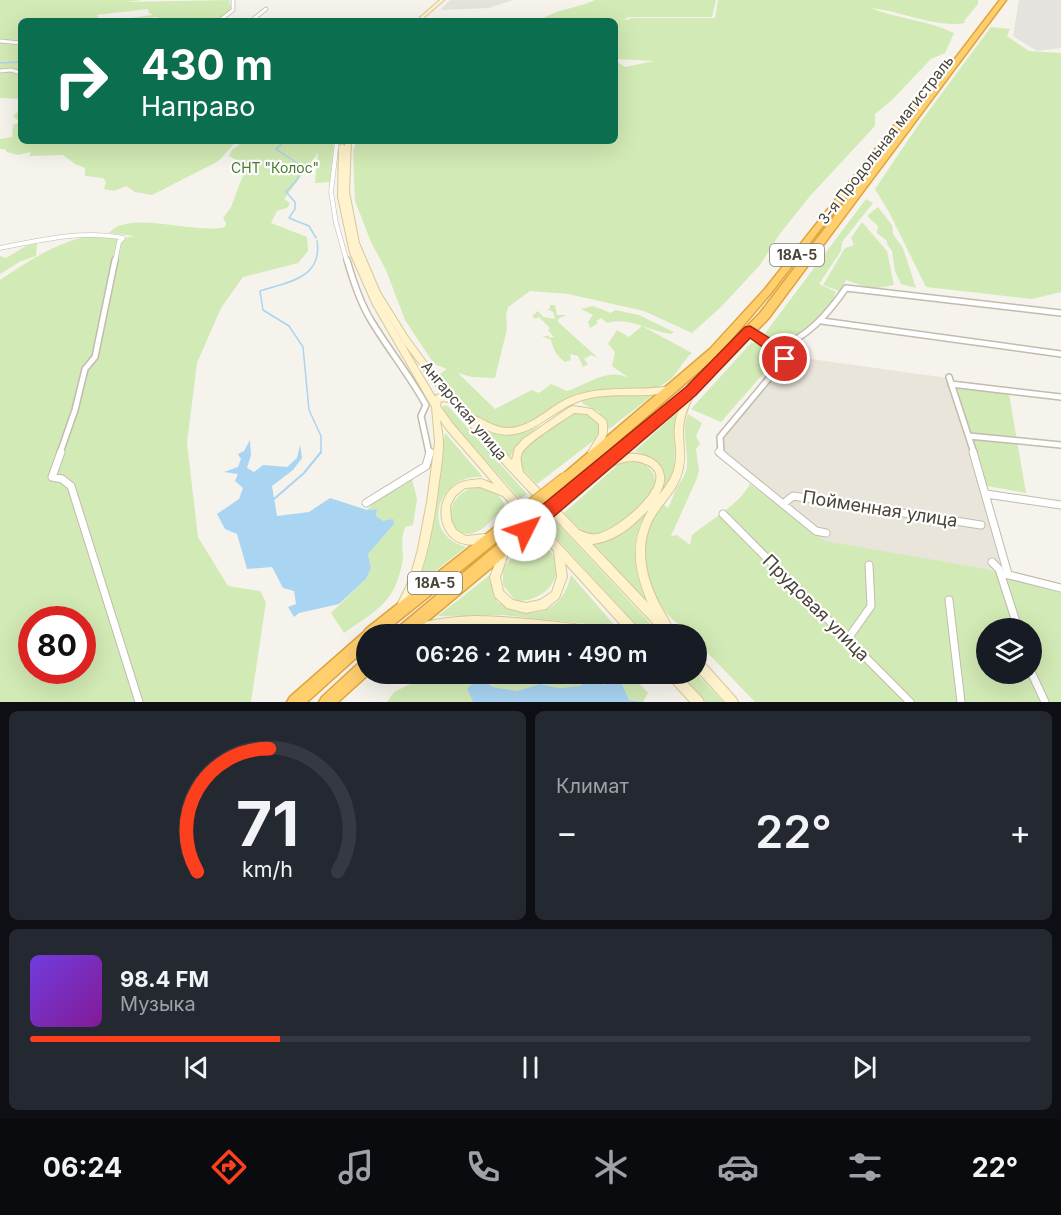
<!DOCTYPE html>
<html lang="ru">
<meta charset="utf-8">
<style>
body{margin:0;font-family:Inter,sans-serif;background:#242831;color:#f1f3f6;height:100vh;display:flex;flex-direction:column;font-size:22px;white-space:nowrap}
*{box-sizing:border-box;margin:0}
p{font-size:20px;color:#9ea1a6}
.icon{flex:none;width:33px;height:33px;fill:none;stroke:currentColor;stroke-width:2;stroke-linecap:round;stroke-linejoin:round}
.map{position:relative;height:702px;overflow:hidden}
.sheet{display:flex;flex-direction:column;gap:9px;padding:9px;background:#0d0f14;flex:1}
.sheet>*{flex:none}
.guide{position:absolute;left:18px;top:18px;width:600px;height:126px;border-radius:9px;box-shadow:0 6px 24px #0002;background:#0b6e4f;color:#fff;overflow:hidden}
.tools{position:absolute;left:976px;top:618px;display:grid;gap:12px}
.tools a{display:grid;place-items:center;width:66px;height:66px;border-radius:50%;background:#171b24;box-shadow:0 6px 24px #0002;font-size:30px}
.speed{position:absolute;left:18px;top:606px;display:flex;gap:12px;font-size:30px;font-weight:700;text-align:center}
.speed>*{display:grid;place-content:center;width:78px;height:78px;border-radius:50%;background:#171b24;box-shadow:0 6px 24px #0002;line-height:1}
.speed .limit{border:9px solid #d22;background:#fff;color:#111}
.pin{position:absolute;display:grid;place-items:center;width:51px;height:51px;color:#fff;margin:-26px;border:3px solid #fff;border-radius:50%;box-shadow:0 2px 6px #0007}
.me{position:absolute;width:66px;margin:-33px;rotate:49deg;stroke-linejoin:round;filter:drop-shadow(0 0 4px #0008)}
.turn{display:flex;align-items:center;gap:21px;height:126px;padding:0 24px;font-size:27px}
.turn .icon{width:78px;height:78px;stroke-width:2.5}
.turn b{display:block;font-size:42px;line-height:51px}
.big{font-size:45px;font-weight:600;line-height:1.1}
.sheet .tile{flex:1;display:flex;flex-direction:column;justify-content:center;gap:9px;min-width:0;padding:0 21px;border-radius:9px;background:#242831}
.sheet .dial{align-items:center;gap:0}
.dial svg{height:156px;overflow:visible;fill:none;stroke:#363941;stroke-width:7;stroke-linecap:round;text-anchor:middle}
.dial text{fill:#f1f3f6;stroke:none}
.song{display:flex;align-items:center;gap:18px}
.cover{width:72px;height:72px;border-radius:9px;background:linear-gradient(135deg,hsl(260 70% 55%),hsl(290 70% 35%))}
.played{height:6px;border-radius:3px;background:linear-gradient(90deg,#fc3f1d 25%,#363941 25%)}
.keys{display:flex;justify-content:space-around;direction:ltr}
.heat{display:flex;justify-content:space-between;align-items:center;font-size:33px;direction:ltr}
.sheet .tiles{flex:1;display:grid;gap:9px;grid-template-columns:1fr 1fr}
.tile:last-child{grid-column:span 2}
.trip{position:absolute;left:356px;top:624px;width:351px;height:60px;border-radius:30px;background:#171b24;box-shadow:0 6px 24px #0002;font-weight:600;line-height:60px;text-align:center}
.tab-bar{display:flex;height:96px;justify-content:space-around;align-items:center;background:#090b0e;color:#9ea1a6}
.tab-bar .icon{width:42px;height:42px}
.tab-bar .selected{color:#fc3f1d}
.tab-bar b{font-size:27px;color:#f1f3f6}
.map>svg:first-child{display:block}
.residential{fill:#eae5da}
.industrial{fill:#e6e2dd}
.green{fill:#d2eab5;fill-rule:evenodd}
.water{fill:#a9d4f2}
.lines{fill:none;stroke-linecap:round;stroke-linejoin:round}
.stream-far1{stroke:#a9d4f2;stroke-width:1.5}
.stream{stroke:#a9d4f2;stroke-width:2}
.street-far3-casing{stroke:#c2bbae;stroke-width:4.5}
.street-far2-casing{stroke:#c2bbae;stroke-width:5}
.street-far1-casing{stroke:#c2bbae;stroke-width:8}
.street-casing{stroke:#c2bbae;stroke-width:9}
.secondary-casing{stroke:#d6c79b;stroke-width:2}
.highway-casing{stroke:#e0a43c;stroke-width:3}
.street-far3{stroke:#fff;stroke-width:3}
.street-far2{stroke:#fff;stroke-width:4}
.street-far1{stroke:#fff;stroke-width:5}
.street{stroke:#fff;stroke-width:7}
.secondary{fill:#fff3cd;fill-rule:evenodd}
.highway{fill:#ffcf6e;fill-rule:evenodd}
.highway-bridge-casing{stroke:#e0a43c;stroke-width:16;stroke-linecap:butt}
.highway-bridge{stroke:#ffcf6e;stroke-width:14}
.route{fill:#fc3f1d;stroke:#a42913;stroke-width:1.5}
.labels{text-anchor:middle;stroke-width:4.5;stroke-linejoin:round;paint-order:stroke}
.far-park-label{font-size:14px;fill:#4a7f2a;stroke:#fff}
.shield{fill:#fff;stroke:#817c74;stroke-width:1.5}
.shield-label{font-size:14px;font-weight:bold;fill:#4b4439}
.street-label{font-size:15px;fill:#4b4439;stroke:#fff}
.near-street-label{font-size:18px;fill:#4b4439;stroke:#fff}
</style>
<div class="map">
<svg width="1061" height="702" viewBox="0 0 1061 702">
<rect width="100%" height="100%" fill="#f6f3ec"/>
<!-- residential -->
<path class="residential" d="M 782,349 L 796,357 L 948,378 L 1006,573 L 867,550 L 825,541 L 715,455 L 718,435 L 780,362 L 776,352 Z"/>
<!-- industrial -->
<path class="industrial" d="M 450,0 L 513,0 L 489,8 L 440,10 Z
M 1019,0 L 1061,0 L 1061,48 L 1037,51 L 1013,36 Z"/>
<!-- green -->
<path class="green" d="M 0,0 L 142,0 L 126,2 L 230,0 L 229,3 L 232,7 L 231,13 L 219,21 L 151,21 L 158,17 L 106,21 L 153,15 L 149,13 L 148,9 L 97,15 L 99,19 L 103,19 L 101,21 L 21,21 L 21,99 L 0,98 Z
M 595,0 L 716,0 L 712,17 L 629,17 L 624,19 L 627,20 L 631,18 L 715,18 L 718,0 L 978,0 L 978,4 L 964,21 L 965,23 C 933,28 903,11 871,8 C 897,19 928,20 954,33 L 945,53 L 931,59 L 892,100 L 875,114 L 875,126 L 810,196 L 779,235 L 760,265 L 720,308 L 692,333 L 644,311 L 568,294 L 530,291 L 508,307 L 506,315 L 507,329 L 495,378 L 472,377 L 458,373 L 495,409 L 532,390 L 539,393 L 551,384 L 567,391 C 587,385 607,367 629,378 L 612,366 L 615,352 L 608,344 L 617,330 L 629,337 L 642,326 L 692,353 C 680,364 676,379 660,386 C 634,397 605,384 578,394 C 557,403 528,433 504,429 C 474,423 456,397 437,376 L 447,369 L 434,364 L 405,320 L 386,270 L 371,242 L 355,201 L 353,152 L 356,141 L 615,141 L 615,61 L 625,67 L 654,61 L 615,59 L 615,21 L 539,21 C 557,8 576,9 595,0 Z
M 991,27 L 1010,29 L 1007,36 L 1029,51 L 1061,53 L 1061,292 L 1032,299 L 926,287 L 889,212 L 875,189 L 919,124 Z
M 21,109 L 21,141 L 239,141 C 229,146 226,155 217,162 L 152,195 L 135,192 L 126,186 L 114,191 L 104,189 L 106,182 L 103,178 L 85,176 L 85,168 L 75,164 L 63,155 L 29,156 L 31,152 L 18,155 L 7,152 L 5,149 L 0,149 L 0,139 L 12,137 L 13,125 L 20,122 L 13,116 Z
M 244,141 L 334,141 L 330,182 L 315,183 L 318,153 L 284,199 L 290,203 L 287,208 L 277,211 L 271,223 L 307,237 L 308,251 L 298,263 L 243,277 L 221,308 L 197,363 L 187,443 L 198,537 L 228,586 L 260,591 L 266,602 L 251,702 L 0,702 L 0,280 C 28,261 63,238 97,235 C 110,235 121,240 134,236 L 109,233 C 129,209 196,235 225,227 L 226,223 L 223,218 L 231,207 L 245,170 L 244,164 L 229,156 L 232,150 ZM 32,620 L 82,620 L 82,670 L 32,670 Z
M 866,199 L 873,203 L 842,242 L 841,251 L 819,284 L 836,292 L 831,306 L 789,342 L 774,345 L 763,336 Z
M 878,207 L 892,225 L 893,234 L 903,248 L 916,288 L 901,284 L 895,271 L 892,251 L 887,244 L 887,241 L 877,233 L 878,226 L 867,216 Z
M 862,222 L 887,251 L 894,285 L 872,289 L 846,280 L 841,292 L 823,285 L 845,248 L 854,245 L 851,238 Z
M 37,243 L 36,256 L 21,261 L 0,274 L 0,256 L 6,258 L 26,246 Z
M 550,305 L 555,305 L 557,315 L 567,315 L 559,318 L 558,322 L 598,358 L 591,355 L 584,359 L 588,364 L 583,367 L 578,356 L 570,354 L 571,360 L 565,362 C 556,355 554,351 551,340 L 542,336 L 548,336 L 550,338 L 554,337 L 548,330 L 550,328 L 539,317 L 536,319 L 532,316 L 538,311 L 543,317 L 555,319 L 553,312 L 547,309 L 550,308 Z
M 593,306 L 611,313 L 615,310 L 639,315 L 674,332 L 671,334 C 648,331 630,316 607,323 L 601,318 L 596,321 L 598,323 L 590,328 L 588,322 L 593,315 L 581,309 Z
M 760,342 L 774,354 L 775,360 L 721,422 L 691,409 L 751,343 Z
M 956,386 L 1009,394 L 1026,493 L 987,486 Z
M 604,395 L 653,395 L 609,429 L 599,412 L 583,404 L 581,399 Z
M 445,405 L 448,406 L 527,494 L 520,499 L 442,411 L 441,408 Z
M 574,412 L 589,414 L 600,424 L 597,438 L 537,484 L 520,467 L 522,450 Z
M 676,413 L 674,469 C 669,486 656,498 647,512 C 627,542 634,580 652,608 L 594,544 C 615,541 662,504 663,481 C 657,465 653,456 635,451 Z
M 688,414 L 702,423 L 696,436 L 700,444 L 696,449 L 699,470 L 697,478 L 671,536 L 677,535 L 690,545 L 692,535 C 711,519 737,507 750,484 L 825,541 L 986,569 L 1061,591 L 1061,702 L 755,702 L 696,641 L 696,634 C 689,634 686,630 681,626 C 656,609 639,572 644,541 C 647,526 655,516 664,505 L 668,508 C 672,501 674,492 677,487 C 682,479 686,475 687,466 C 688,449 681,429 688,414 ZM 987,628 L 1032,628 L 1032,674 L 987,674 Z
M 542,424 L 520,441 L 510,457 L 482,427 C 503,438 521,436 542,424 Z
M 445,433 L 483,477 C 438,473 418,534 466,547 L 416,586 L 427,545 Z
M 635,459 C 686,482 627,521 600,536 L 582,531 L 564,513 L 620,463 Z
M 412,479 L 417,499 L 413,525 L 405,527 C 399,545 405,550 402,564 C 394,605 374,611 344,633 L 331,613 L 366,579 L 371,568 L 368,554 L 394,524 L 383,522 L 376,516 L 377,509 L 367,510 C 378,494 398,491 412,479 Z
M 481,486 C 492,490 502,495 505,507 C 496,515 487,528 476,532 C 443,544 439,491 481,486 Z
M 554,520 L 660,634 L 645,634 L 546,527 Z
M 535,535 C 542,543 553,552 556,561 C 563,584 535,605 515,600 L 503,585 L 503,567 Z
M 491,574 L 497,602 C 530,621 561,616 571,575 L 616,627 L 504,615 L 438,616 Z
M 696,673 L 723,702 L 706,702 L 680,674 Z
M 430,674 L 631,674 L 648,693 L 643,702 L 629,700 L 620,679 L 611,676 L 608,683 L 603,685 L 559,688 L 540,684 L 517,691 L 493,687 L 480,679 L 468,688 L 473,702 L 387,702 L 394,692 Z"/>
<!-- water -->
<path class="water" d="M 250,440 L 251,455 L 247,468 L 254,472 L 263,465 L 287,467 L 297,458 L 300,445 L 302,458 L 293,470 L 272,486 L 277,516 L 309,512 L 330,498 L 367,510 L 377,509 L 376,516 L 383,521 L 393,519 L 394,524 L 368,554 L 371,568 L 366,579 L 339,604 L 299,613 L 294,617 L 288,607 L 296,604 L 294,591 L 283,588 L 272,567 L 247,569 L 237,534 L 225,529 L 217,514 L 239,499 L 243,488 L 235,481 L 238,474 L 224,472 L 238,467 L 241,459 L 238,454 L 244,451 Z
M 610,675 L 620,679 L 629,700 L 643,702 L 473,702 L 467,688 L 480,679 L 493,687 L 517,691 L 540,684 L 559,688 L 581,686 L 584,676 L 597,676 L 603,685 L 608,683 Z"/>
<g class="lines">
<!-- stream-far1 -->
<path class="stream-far1" d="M 0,63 L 21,62
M 285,141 L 276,149 L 303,167 L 297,180 L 286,192 L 295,202 L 295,209 L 289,218 L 309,226 L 316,238
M 317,241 C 323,278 288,282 260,291 L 263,310 L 289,326 L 303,347 L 309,410 L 321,436 L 321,453"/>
<!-- stream -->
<path class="stream" d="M 274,499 L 304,473 L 321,452"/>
<defs>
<path id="street-far3" d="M 219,21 L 233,10 L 233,0
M 251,21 L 266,9
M 0,41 L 21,43
M 0,71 L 11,70 L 21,73"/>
<path id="street-far2" d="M 337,141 L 331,192 L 336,223 L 347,262
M 0,248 C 41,240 82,230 123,238 L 119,242 L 115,262"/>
<path id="street-far1" d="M 347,260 C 353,281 360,303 372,322 C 389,350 410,376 426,405 L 421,416 L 429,453
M 822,321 L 1061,354
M 776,349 C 808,337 827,315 846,288 L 1061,313
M 949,377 L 974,453
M 951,384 L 1061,397
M 969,436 L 1061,445
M 60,453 L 75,410 L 85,369 L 95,357 L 115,260
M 721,453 L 720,437 L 785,359 L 776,349 L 750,331"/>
<path id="street" d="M 61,452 L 52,477 L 62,479 L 71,486 L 139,702
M 719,452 L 816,531 L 826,533
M 973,452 L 1008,574
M 986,494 L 1061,505
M 366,503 L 426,466 L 430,452
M 783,504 L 793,496 L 981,525
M 723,514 L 910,702
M 992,562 L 999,569 L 1018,628
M 1005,574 L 1061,588
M 949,600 L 961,702
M 847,640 L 871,606 L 869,565
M 1032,674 L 1045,702"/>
<path id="secondary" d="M 440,0 L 444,0 L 420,21 L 416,21 Z
M 345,141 L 351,141 L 349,192 L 359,243 L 380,292 L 408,337 L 441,382 L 469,414 C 482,417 493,428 507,428 C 532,428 548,407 569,398 C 601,384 636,392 670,386 L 673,387 L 674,389 L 673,391 C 646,399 617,392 590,398 C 549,406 527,453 481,427 L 512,460 L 515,448 L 523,439 L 570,407 L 573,406 L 592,409 L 606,420 C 610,436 603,442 595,455 L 592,456 L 589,455 L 588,452 L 599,434 L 599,424 L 587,414 L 574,413 C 563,421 527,442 522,453 C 519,459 522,466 523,472 L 579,530 C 585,533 590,535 597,534 C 617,531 685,476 643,463 C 636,460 627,461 620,463 C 615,465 612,467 607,466 L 606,463 L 607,460 C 613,458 619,455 626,454 C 641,452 662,458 664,476 C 665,483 662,489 659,495 C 672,479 677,469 676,448 C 675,440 674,433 675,425 C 677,412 682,401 688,390 L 691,389 L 694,390 L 695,392 C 689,404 683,417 683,431 C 683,445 686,459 682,472 C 677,491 662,503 653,519 C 638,548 646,579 661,607 C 666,616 672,625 675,634 L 663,634 L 508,469 L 449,402 L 441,401 L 440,406 L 453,424 L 513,494 L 640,630 L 641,634 L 629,634 L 565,563 L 567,577 L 559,598 L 546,609 L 526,613 L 507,608 L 495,597 L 490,577 L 500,551 L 503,549 L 506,551 L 508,554 L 500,577 L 503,591 L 513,600 L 526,603 L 540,600 L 552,592 L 557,577 L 554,551 L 503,496 L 480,487 L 465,488 L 455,496 L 450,506 L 451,520 L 456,530 L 466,536 L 485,534 L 488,536 L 490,539 L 488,542 C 433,560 426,484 471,480 C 472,480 479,479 481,479 C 485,480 490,483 494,484 L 447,430 L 440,420 C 441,427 443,435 443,443 C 443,459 440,474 438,490 C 433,530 425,570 407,607 L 403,608 L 399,607 L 398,603 L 406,587 L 412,571 L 418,549 L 427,502 L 435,442 L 432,407 L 373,305 L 350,253 L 338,197 L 339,146 L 342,144 L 345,146 L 345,157 ZM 379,301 L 402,341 L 442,394 L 436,395 L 435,397 ZM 649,509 C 629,543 634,569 648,603 L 592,544 C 614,542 634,526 649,509 Z
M 475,616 C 520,617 564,622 608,629 L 612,630 L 613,634 L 577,634 L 531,629 L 475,626 L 448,628 L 424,632 L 416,634 L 397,634 L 398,630 C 423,620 448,617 475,616 Z
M 696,657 L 700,658 L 736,698 L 738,702 L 725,702 L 696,670 Z
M 667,674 L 679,674 L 702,698 L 704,702 L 690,702 L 668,678 Z"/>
<path id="highway" d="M 1000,0 L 1006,0 L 768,319 L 695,394 L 578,492 L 574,494 L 570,492 L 568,488 L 570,484 L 687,388 L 760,313 Z
M 941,66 L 946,67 L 771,293 L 718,355 L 570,483 L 566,485 L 562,483 L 560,479 L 562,475 L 710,349 L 765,289 Z
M 499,526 L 504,528 L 506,532 L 504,536 L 382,634 L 366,634 L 366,649 L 307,702 L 287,702 L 290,697 L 364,632 L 366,629 L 494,528 Z
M 509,537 L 514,539 L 516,544 L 514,549 L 412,634 L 394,634 L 396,629 L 504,539 Z
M 366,658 L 366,674 L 369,674 L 338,702 L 319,702 L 322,697 L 361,661 Z"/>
</defs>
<!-- street-far3 casing -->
<use href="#street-far3" class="street-far3-casing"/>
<!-- street-far2 casing -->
<use href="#street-far2" class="street-far2-casing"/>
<!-- street-far1 casing -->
<use href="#street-far1" class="street-far1-casing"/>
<!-- street casing -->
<use href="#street" class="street-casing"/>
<!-- secondary casing -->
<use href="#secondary" class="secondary-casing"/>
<!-- highway casing -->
<use href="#highway" class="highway-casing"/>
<!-- street-far3 -->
<use href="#street-far3" class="street-far3"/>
<!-- street-far2 -->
<use href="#street-far2" class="street-far2"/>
<!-- street-far1 -->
<use href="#street-far1" class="street-far1"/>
<!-- street -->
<use href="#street" class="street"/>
<!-- secondary -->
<use href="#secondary" class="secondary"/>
<!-- highway -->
<use href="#highway" class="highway"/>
<defs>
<path id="highway-bridge" d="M 499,532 L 566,479
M 509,544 L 574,488"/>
</defs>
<!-- highway-bridge casing -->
<use href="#highway-bridge" class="highway-bridge-casing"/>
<!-- highway-bridge -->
<use href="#highway-bridge" class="highway-bridge"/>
</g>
<!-- route -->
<path class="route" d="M 750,326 L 781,345 L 792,359 L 790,363 L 780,363 L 771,353 L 750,338 L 696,395 L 531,536 L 525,538 L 519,536 L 517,530 L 519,524 L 686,387 L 745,327 Z"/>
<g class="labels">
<!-- far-park labels -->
<g class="far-park-label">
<text x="275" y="173">СНТ "Колос"</text>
</g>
<!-- shield labels -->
<g class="shield">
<rect x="770" y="244" width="54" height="22" rx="4.5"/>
<rect x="408" y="572" width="54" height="22" rx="4.5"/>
</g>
<g class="shield-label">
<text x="797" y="260">18А-5</text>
<text x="435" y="588">18А-5</text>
</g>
<!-- street labels -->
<g class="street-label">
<text transform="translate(886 140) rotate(-52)" y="5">3-я Продольная магистраль</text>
<text transform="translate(464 411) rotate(50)" y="5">Ангарская улица</text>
</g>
<!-- near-street labels -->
<g class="near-street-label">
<text transform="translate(880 509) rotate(9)" y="6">Пойменная улица</text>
<text transform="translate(816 608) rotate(45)" y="6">Прудовая улица</text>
</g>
</g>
</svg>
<div class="tools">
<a><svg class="icon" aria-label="layers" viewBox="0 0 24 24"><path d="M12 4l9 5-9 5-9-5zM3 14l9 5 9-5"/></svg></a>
</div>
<div class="speed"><div class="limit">80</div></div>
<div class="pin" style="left:785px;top:359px;background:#d93025"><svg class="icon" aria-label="arrive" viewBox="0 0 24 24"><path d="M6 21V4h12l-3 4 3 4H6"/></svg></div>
<svg class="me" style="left:525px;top:530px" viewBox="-20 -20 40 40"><circle r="19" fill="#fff"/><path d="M0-13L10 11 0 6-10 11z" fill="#fc3f1d"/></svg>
<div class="trip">06:26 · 2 мин · 490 m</div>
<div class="guide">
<div class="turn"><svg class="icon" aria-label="right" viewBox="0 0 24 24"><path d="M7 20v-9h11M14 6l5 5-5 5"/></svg><div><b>430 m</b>Направо</div></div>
</div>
</div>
<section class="sheet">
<div class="tiles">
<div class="tile dial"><svg viewBox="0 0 100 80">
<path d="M14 69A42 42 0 1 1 86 69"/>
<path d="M14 69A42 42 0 0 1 51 6" stroke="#fc3f1d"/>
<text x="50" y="56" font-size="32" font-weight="700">71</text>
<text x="50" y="72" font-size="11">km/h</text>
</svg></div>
<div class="tile"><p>Климат</p>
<div class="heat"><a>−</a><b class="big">22°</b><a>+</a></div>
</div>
<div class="tile">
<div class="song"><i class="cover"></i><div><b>98.4 FM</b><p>Музыка</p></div></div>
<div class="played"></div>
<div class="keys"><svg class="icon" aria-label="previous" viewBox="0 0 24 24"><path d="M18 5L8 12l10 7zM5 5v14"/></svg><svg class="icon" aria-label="pause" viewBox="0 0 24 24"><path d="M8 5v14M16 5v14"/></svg><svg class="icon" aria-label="next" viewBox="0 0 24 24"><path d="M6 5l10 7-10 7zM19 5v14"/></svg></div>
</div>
</div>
</section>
<nav class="tab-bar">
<b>06:24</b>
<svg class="icon selected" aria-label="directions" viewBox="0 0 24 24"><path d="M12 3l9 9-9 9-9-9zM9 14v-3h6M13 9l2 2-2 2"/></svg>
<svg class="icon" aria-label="music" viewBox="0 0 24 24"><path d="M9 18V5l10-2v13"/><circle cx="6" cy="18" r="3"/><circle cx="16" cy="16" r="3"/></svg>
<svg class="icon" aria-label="phone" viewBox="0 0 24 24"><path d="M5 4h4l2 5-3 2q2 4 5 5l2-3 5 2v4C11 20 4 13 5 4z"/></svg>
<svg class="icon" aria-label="climate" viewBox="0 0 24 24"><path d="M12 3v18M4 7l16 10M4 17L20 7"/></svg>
<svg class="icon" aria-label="car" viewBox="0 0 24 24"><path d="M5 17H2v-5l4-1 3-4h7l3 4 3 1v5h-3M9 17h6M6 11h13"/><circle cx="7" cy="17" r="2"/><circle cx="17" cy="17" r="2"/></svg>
<svg class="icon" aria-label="filters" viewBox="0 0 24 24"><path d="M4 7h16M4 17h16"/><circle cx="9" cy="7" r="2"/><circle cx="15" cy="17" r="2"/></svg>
<b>22°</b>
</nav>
